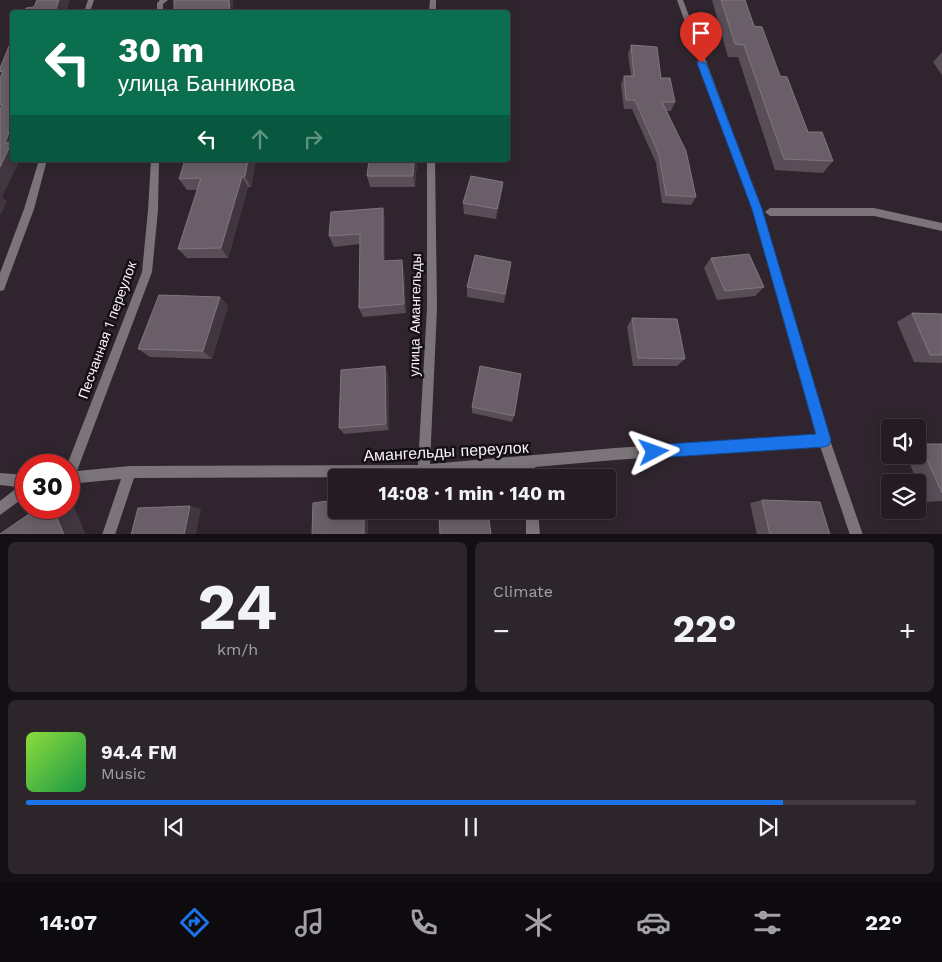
<!DOCTYPE html>
<meta charset="utf-8">
<style>
body{margin:0;font-family:"Work Sans",sans-serif;background:#2c252a;color:#f1f3f6;height:100vh;display:flex;flex-direction:column;font-size:19px;white-space:nowrap}
*{box-sizing:border-box;margin:0}
p{font-size:16px;color:#a3a1a5}
.icon{flex:none;width:28px;height:28px;fill:none;stroke:currentColor;stroke-width:2;stroke-linecap:round;stroke-linejoin:round}
.map{position:relative;height:534px;overflow:hidden}
.details{display:flex;flex-direction:column;gap:8px;padding:8px;background:#140f13;flex:1}
.details>*{flex:none}
.banner{position:absolute;left:10px;top:10px;width:500px;height:152px;border-radius:5px;box-shadow:0 2px 12px #0003,0 0 0 1px #413a40;background:#0b6e4f;color:#fff;overflow:hidden}
.fabs{position:absolute;left:881px;top:419px;display:grid;gap:10px}
.fabs a{display:grid;place-items:center;width:45px;height:45px;border-radius:5px;background:#241c22;box-shadow:0 2px 12px #0003,0 0 0 1px #413a40;font-size:25px}
.speed{position:absolute;left:15px;top:454px;display:flex;gap:10px;font-size:25px;font-weight:700;text-align:center}
.speed>*{display:grid;place-content:center;width:65px;height:65px;border-radius:50%;background:#241c22;box-shadow:0 2px 12px #0003,0 0 0 1px #413a40;line-height:1}
.speed .limit{border:8px solid #d22;background:#fff;color:#111}
.pin{position:absolute;display:grid;place-items:center;width:42px;height:42px;color:#fff;margin:-51px -21px;border-radius:50% 50% 50% 0;rotate:-45deg;box-shadow:0 0 5px #0007}
.pin .icon{rotate:45deg}
.me{position:absolute;width:55px;margin:-28px;rotate:86deg;stroke-linejoin:round;filter:drop-shadow(0 0 4px #0008)}
.turn{display:flex;align-items:center;gap:18px;height:105px;padding:0 25px;font-size:22px}
.turn .icon{width:65px;height:65px;stroke-width:2.5}
.turn b{display:block;font-size:35px;line-height:42px}
.lanes{display:flex;align-items:center;height:48px;padding:0 25px;background:#0003;justify-content:center;gap:25px;direction:ltr}
.lanes .off{opacity:.35}
.big{font-size:38px;font-weight:700;line-height:1.1}
.details .card{flex:1;display:flex;flex-direction:column;justify-content:center;gap:8px;min-width:0;padding:0 18px;border-radius:8px;background:#2c252a}
.details .dial{align-items:center;gap:0}
.dial b{font-size:65px;line-height:1}
.song{display:flex;align-items:center;gap:15px}
.cover{width:60px;height:60px;border-radius:8px;background:linear-gradient(135deg,hsl(90 70% 55%),hsl(140 70% 35%))}
.played{height:5px;border-radius:2px;background:linear-gradient(90deg,#1a73e8 85%,#413a40 85%)}
.keys{display:flex;justify-content:space-around;direction:ltr}
.heat{display:flex;justify-content:space-between;align-items:center;font-size:28px;direction:ltr}
.details .tiles{flex:1;display:grid;gap:8px;grid-template-columns:1fr 1fr}
.card:last-child{grid-column:span 2}
.trip{position:absolute;left:328px;top:469px;width:288px;height:50px;border-radius:5px;background:#241c22;box-shadow:0 2px 12px #0003,0 0 0 1px #413a40;font-weight:700;line-height:50px;text-align:center}
.menu{display:flex;height:80px;justify-content:space-around;align-items:center;background:#0e0b0e;color:#a3a1a5}
.menu .icon{width:35px;height:35px}
.menu .on{color:#1a73e8}
.menu b{font-size:22px;color:#f1f3f6}
.map>svg:first-child{display:block}
.lines{fill:none;stroke-linecap:round;stroke-linejoin:round}
.lane{fill:#7b757a;fill-rule:evenodd}
.street{fill:#7b757a;fill-rule:evenodd}
.wall{fill:#594d57}
.shaded-wall{fill:#41363f}
.building{fill:#6a5f68;stroke:#81767f}
.route{fill:#1a73e8;stroke:#114b97}
.labels{text-anchor:middle;stroke-width:5;stroke-linejoin:round;paint-order:stroke}
.street-label{font-size:14px;fill:#f9f1f7;stroke:#151014}
.near-street-label{font-size:16px;fill:#f9f1f7;stroke:#151014}
</style>
<div class="map">
<svg width="942" height="535" viewBox="0 0 942 535">
<rect width="100%" height="100%" fill="#30252e"/>
<g class="lines">
<!-- lane -->
<path class="lane" d="M 770,208 L 874,208 L 942,223 L 942,231 L 874,216 L 770,216 L 765,212 Z"/>
<!-- street -->
<path class="street" d="M 88,0 L 94,0 L 90,12 L 84,12 Z
M 160,0 L 168,0 L 163,4 L 163,12 L 157,12 L 157,3 Z
M 430,0 L 436,0 L 436,12 L 429,12 Z
M 677,0 L 683,0 L 762,209 L 830,440 L 863,535 L 850,535 L 820,446 L 615,460 L 535,467 L 536,478 L 524,478 L 523,468 L 424,477 L 134,478 L 115,535 L 102,535 L 121,479 L 69,484 L 69,465 L 67,465 L 142,272 L 148,210 L 151,160 L 159,160 L 158,210 L 152,272 L 77,471 L 130,466 L 418,465 L 427,308 L 427,160 L 435,160 L 437,308 L 430,464 L 615,448 L 816,435 L 752,209 Z
M 39,160 L 47,160 L 34,209 L 5,287 L 4,290 L 0,291 L 0,273 L 24,209 Z
M 0,473 L 26,475 L 26,496 L 0,515 L 0,501 L 18,487 L 0,485 Z
M 526,510 L 538,510 L 540,535 L 526,535 Z"/>
</g>
<!-- wall -->
<path class="wall" d="M 712,0 L 745,0 L 754,26 L 780,76 L 808,132 L 833,161 L 823,173 L 775,170 L 738,57 L 728,57 Z
M 631,45 L 661,78 L 675,102 L 671,111 L 667,111 L 696,197 L 691,205 L 662,203 L 656,163 L 632,109 L 624,109 L 621,85 L 624,76 L 631,76 L 628,54 Z
M 942,52 L 942,75 L 933,62 Z
M 256,160 L 251,187 L 248,187 L 228,258 L 187,258 L 178,249 L 198,190 L 187,190 L 179,179 Z
M 369,160 L 417,160 L 415,187 L 370,187 L 367,176 Z
M 482,160 L 495,160 L 495,162 Z
M 503,182 L 502,193 L 496,219 L 464,214 L 463,203 Z
M 383,208 L 385,219 L 385,261 L 404,270 L 406,313 L 363,317 L 359,308 L 360,244 L 334,247 L 329,236 Z
M 711,258 L 764,287 L 755,296 L 717,300 L 704,268 Z
M 510,272 L 504,303 L 467,297 L 467,287 Z
M 220,297 L 228,306 L 212,359 L 150,357 L 138,349 Z
M 912,313 L 942,314 L 942,363 L 914,362 L 897,322 Z
M 632,318 L 685,359 L 677,366 L 633,366 L 627,327 Z
M 385,366 L 388,374 L 389,430 L 344,434 L 339,428 Z
M 472,407 L 514,416 L 512,422 L 472,413 Z
M 920,444 L 942,444 L 942,501 L 926,502 L 906,455 L 918,455 L 918,445 Z
M 762,500 L 830,535 L 757,535 L 750,503 Z"/>
<!-- shaded-wall -->
<path class="shaded-wall" d="M 59,0 L 70,0 L 66,12 L 55,12 Z
M 229,0 L 233,0 L 234,12 L 230,12 Z
M 12,124 L 12,160 L 20,160 L 2,197 L 7,201 L 0,216 L 0,167 L 5,143 Z
M 248,160 L 256,160 L 251,187 L 245,176 Z
M 414,160 L 417,160 L 417,161 L 415,187 L 413,176 Z
M 242,177 L 248,187 L 228,258 L 221,248 Z
M 503,182 L 502,193 L 496,219 L 497,209 Z
M 383,208 L 385,219 L 385,271 L 383,261 Z
M 402,260 L 404,270 L 406,313 L 404,304 Z
M 511,262 L 510,272 L 504,303 L 505,294 Z
M 220,297 L 228,306 L 212,359 L 203,351 Z
M 385,366 L 388,374 L 389,430 L 386,424 Z
M 69,503 L 73,504 L 86,535 L 64,535 L 53,508 L 69,508 Z
M 190,506 L 201,509 L 196,535 L 184,535 Z
M 364,510 L 368,510 L 368,535 L 364,535 Z"/>
<!-- building -->
<path class="building" d="M 37,0 L 59,0 L 55,12 L 24,12 L 26,8 L 34,7 Z
M 174,0 L 229,0 L 230,12 L 174,12 Z
M 721,0 L 745,0 L 754,26 L 762,27 L 780,76 L 787,77 L 808,132 L 822,132 L 833,161 L 784,159 L 744,45 L 735,44 Z
M 12,39 L 12,124 L 5,143 L 12,142 L 0,167 L 0,109 L 2,105 L 0,105 L 0,78 L 3,71 L 0,72 L 0,68 Z
M 631,45 L 657,47 L 661,78 L 670,78 L 675,102 L 662,102 L 686,151 L 696,197 L 666,195 L 659,155 L 635,100 L 626,100 L 624,76 L 634,76 Z
M 185,160 L 248,160 L 245,176 L 242,177 L 221,248 L 178,249 L 201,178 L 179,179 Z
M 369,160 L 414,160 L 413,176 L 367,176 Z
M 471,176 L 503,182 L 497,209 L 463,203 Z
M 383,208 L 383,261 L 402,260 L 404,304 L 359,308 L 360,234 L 329,236 L 331,212 Z
M 749,254 L 764,287 L 725,291 L 711,258 Z
M 475,255 L 511,262 L 505,294 L 467,287 Z
M 159,295 L 220,297 L 203,351 L 138,349 Z
M 912,313 L 942,314 L 942,355 L 930,355 Z
M 632,318 L 677,319 L 685,359 L 638,358 Z
M 385,366 L 386,424 L 339,428 L 341,370 Z
M 480,366 L 521,374 L 514,416 L 472,407 Z
M 920,444 L 942,444 L 942,493 Z
M 336,500 L 336,510 L 364,510 L 364,535 L 312,535 L 313,503 Z
M 762,500 L 820,502 L 830,535 L 770,535 Z
M 190,506 L 184,535 L 131,535 L 138,508 Z
M 38,508 L 53,508 L 64,535 L 0,535 L 0,534 Z
M 488,510 L 491,535 L 440,535 L 439,515 Z"/>
<!-- route -->
<path class="route" d="M 698,61 L 706,63 L 762,209 L 831,440 L 829,445 L 824,447 L 654,458 L 649,456 L 647,452 L 649,447 L 654,445 L 816,434 L 752,209 L 697,63 Z"/>
<g class="labels">
<!-- street labels -->
<g class="street-label">
<text transform="translate(415 315) rotate(-89)" y="5">улица Амангельды</text>
<text transform="translate(107 330) rotate(-70)" y="5">Песчанная 1 переулок</text>
</g>
<!-- near-street labels -->
<g class="near-street-label">
<text transform="translate(446 451) rotate(-3)" y="6">Амангельды переулок</text>
</g>
</g>
</svg>
<div class="fabs">
<a><svg class="icon" aria-label="sound" viewBox="0 0 24 24"><path d="M4 9h4l5-4v14l-5-4H4zM17 9q2 3 0 6"/></svg></a>
<a><svg class="icon" aria-label="layers" viewBox="0 0 24 24"><path d="M12 4l9 5-9 5-9-5zM3 14l9 5 9-5"/></svg></a>
</div>
<div class="speed"><div class="limit">30</div></div>
<div class="pin" style="left:701px;top:63px;background:#d93025"><svg class="icon" aria-label="arrive" viewBox="0 0 24 24"><path d="M6 21V4h12l-3 4 3 4H6"/></svg></div>
<svg class="me" style="left:654px;top:452px" viewBox="-20 -20 40 40"><path d="M0-17L14 15 0 8-14 15z" fill="#1a73e8" stroke="#fff" stroke-width="4"/></svg>
<div class="trip">14:08 · 1 min · 140 m</div>
<div class="banner">
<div class="turn"><svg class="icon" aria-label="left" viewBox="0 0 24 24"><path d="M17 20v-9H6M10 6l-5 5 5 5"/></svg><div><b>30 m</b>улица Банникова</div></div>
<div class="lanes"><svg class="icon" aria-label="left" viewBox="0 0 24 24"><path d="M17 20v-9H6M10 6l-5 5 5 5"/></svg><svg class="icon off" aria-label="ahead" viewBox="0 0 24 24"><path d="M12 20V5M6 11l6-6 6 6"/></svg><svg class="icon off" aria-label="right" viewBox="0 0 24 24"><path d="M7 20v-9h11M14 6l5 5-5 5"/></svg></div>
</div>
</div>
<section class="details">
<div class="tiles">
<div class="card dial"><b>24</b><p>km/h</p></div>
<div class="card"><p>Climate</p>
<div class="heat"><a>−</a><b class="big">22°</b><a>+</a></div>
</div>
<div class="card">
<div class="song"><i class="cover"></i><div><b>94.4 FM</b><p>Music</p></div></div>
<div class="played"></div>
<div class="keys"><svg class="icon" aria-label="previous" viewBox="0 0 24 24"><path d="M18 5L8 12l10 7zM5 5v14"/></svg><svg class="icon" aria-label="pause" viewBox="0 0 24 24"><path d="M8 5v14M16 5v14"/></svg><svg class="icon" aria-label="next" viewBox="0 0 24 24"><path d="M6 5l10 7-10 7zM19 5v14"/></svg></div>
</div>
</div>
</section>
<nav class="menu">
<b>14:07</b>
<svg class="icon on" aria-label="directions" viewBox="0 0 24 24"><path d="M12 3l9 9-9 9-9-9zM9 14v-3h6M13 9l2 2-2 2"/></svg>
<svg class="icon" aria-label="music" viewBox="0 0 24 24"><path d="M9 18V5l10-2v13"/><circle cx="6" cy="18" r="3"/><circle cx="16" cy="16" r="3"/></svg>
<svg class="icon" aria-label="phone" viewBox="0 0 24 24"><path d="M5 4h4l2 5-3 2q2 4 5 5l2-3 5 2v4C11 20 4 13 5 4z"/></svg>
<svg class="icon" aria-label="climate" viewBox="0 0 24 24"><path d="M12 3v18M4 7l16 10M4 17L20 7"/></svg>
<svg class="icon" aria-label="car" viewBox="0 0 24 24"><path d="M5 17H2v-5l4-1 3-4h7l3 4 3 1v5h-3M9 17h6M6 11h13"/><circle cx="7" cy="17" r="2"/><circle cx="17" cy="17" r="2"/></svg>
<svg class="icon" aria-label="filters" viewBox="0 0 24 24"><path d="M4 7h16M4 17h16"/><circle cx="9" cy="7" r="2"/><circle cx="15" cy="17" r="2"/></svg>
<b>22°</b>
</nav>
